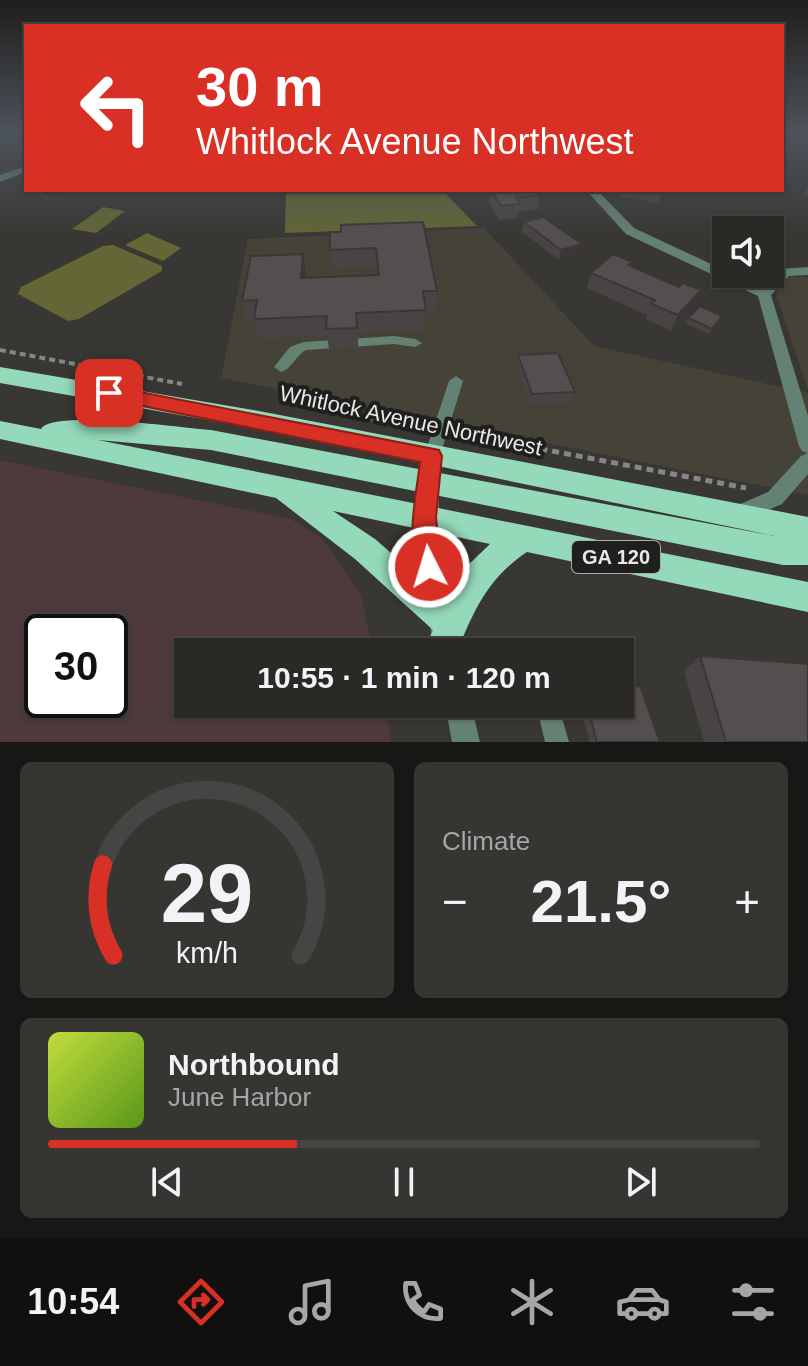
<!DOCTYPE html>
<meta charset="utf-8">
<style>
body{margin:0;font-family:Helvetica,sans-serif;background:#363532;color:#f1f3f6;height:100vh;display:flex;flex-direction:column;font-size:30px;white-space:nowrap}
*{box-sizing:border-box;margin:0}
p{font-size:26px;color:#a5a6a7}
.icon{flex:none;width:44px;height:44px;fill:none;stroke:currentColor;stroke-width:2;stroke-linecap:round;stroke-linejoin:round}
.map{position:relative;height:742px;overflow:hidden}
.details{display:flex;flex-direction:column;gap:20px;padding:20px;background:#171715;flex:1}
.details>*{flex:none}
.banner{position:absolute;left:24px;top:24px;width:760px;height:168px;border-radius:0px;box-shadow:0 2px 6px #0004,0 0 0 2px #464543;background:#d93025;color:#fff;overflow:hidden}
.buttons{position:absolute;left:712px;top:216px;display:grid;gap:16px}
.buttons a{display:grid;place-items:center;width:72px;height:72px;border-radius:0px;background:#2a2926;box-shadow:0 2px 6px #0004,0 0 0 2px #464543;font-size:40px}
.speed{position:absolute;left:24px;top:614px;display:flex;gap:16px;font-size:40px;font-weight:700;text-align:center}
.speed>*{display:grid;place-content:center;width:104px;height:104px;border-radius:50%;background:#2a2926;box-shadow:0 2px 6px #0004,0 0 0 2px #464543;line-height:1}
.speed .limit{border:4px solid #111;border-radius:12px;background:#fff;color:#111}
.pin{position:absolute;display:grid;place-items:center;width:68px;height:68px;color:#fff;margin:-34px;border-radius:16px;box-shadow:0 4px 12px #0006}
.me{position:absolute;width:88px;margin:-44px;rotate:355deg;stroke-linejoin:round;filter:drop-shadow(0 0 6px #0008)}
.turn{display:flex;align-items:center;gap:28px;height:168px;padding:0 40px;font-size:36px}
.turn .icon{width:104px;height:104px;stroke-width:2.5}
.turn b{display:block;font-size:56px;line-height:68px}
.big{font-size:60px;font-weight:700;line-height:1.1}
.details .widget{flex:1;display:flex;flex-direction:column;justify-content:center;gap:12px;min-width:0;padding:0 28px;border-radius:12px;background:#363532}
.details .dial{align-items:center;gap:0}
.dial svg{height:208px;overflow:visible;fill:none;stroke:#464543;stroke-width:7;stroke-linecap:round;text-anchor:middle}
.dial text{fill:#f1f3f6;stroke:none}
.song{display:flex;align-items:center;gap:24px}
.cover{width:96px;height:96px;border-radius:12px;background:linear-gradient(135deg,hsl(70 70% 55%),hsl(90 70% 35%))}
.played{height:8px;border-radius:4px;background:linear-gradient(90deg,#d93025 35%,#464543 35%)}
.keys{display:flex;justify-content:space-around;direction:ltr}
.heat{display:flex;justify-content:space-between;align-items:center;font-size:44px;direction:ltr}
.details .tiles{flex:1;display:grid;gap:20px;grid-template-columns:1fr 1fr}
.widget:last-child{grid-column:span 2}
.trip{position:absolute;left:174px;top:638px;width:460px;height:80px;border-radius:0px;background:#2a2926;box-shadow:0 2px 6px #0004,0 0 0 2px #464543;font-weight:700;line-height:80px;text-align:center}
.tabs{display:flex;height:128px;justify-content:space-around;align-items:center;background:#11100f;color:#a5a6a7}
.tabs .icon{width:56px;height:56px}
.tabs .active{color:#d93025}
.tabs b{font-size:36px;color:#f1f3f6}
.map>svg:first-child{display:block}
.built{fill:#454238}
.education{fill:#4e393b;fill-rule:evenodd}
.green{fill:#636635}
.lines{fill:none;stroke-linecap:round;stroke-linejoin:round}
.path-far1{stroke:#878682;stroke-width:4;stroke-dasharray:6 4;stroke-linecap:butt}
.path{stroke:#878682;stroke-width:5;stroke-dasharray:7 5;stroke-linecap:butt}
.service{fill:#648273;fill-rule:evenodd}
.minor{fill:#648273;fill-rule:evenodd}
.trunk{fill:#94daba;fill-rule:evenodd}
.wall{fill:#484444}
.shaded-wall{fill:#3b3737}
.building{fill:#544f4f;stroke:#3b3737;stroke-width:2}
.route{fill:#d93025;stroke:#8d1f18;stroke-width:2}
.labels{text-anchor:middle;stroke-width:8;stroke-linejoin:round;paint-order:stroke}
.shield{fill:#1f1f1d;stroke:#acacaa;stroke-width:2}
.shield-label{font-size:20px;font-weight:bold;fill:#e9e8e6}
.street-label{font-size:22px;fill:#e9e8e6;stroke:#1f1f1d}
</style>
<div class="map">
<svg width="808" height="742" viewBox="0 0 808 742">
<rect width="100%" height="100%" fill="#383733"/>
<!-- built -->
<path class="built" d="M 484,228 L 594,346 L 808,393 L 808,495 L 221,378 L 248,239 Z
M 788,277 L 808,277 L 808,390 L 776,294 Z"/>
<!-- education -->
<path class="education" d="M 0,460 L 291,519 L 322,538 L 361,594 L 373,652 L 188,652 L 188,704 L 384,704 L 392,742 L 0,742 ZM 42,632 L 110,632 L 110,700 L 42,700 Z"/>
<!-- green -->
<path class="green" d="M 286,190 L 442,190 L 477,226 L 285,233 Z
M 103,207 L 125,211 L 96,233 L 72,229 Z
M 147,233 L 181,248 L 163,261 L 125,245 Z
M 113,245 L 162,266 L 162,271 L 79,319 L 68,321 L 18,294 L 21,287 L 103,246 Z"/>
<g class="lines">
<!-- path-far1 -->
<path class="path-far1" d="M 0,350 L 182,384"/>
<!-- path -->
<path class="path" d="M 368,418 L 406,420
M 471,431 L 489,439 L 746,488"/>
<!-- service -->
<path class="service" d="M 394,336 L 415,339 L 422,343 L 415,347 L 394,344 L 306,350 C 296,355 292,369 281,372 L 274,367 L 290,347 L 304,342 Z
M 456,376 L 463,381 L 440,456 L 438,461 L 432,463 L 426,461 L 424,456 L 449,381 Z
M 536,704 L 558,704 L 569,742 L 545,742 Z"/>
<!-- minor -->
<path class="minor" d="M 26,166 L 26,172 L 0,182 L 0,175 Z
M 586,190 L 597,190 L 634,228 L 726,271 L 726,274 L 732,274 L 762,288 L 780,269 L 808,267 L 808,275 L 789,276 L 771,295 L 808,416 L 808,453 L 802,451 L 799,446 L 758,296 L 626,234 Z
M 432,449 L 439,451 L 441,456 C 434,524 445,586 459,652 L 435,652 C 424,597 415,544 419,488 C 420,476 420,462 425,451 Z
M 808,453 L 808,474 L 782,504 L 738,523 L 731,520 L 728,514 L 731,508 L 768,492 L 801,456 Z
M 445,704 L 471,704 L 480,742 L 452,742 Z"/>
<!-- trunk -->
<path class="trunk" d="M 0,367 L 259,411 L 808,517 L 808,565 L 783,565 L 211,450 L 98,440 L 808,582 L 808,612 L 527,552 C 488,578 474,610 457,652 L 433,652 L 428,641 L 433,630 L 355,559 L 276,498 L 0,439 L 0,421 L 41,429 C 51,409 185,428 211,430 L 775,536 L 259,429 L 0,383 ZM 333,511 L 490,544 L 463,570 L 445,600 L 375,539 Z"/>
</g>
<!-- wall -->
<path class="wall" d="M 15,134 L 26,134 L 26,142 L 18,141 Z
M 808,185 L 808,196 L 803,194 Z
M 29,190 L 75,190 L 77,194 L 49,200 L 30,192 Z
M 490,190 L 528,190 L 539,196 L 537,210 L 519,211 L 518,218 L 499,220 L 489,203 Z
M 622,190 L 663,190 L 659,203 L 620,196 Z
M 423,222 L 437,291 L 436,310 L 426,311 L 425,330 L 358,333 L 358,348 L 329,349 L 327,336 L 259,339 L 254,320 L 247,321 L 242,301 L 303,254 L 306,278 L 378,275 L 377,267 L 332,269 L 330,250 L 341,232 Z
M 524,222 L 582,244 L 579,254 L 559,260 L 522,232 Z
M 632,262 L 630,267 L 679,287 L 701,290 L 694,306 L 671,331 L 646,319 L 647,315 L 587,288 L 591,273 Z
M 688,318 L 720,321 L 709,334 L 686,324 Z
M 518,355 L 575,392 L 572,402 L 530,405 L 516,366 Z
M 700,656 L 808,742 L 704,742 L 684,671 Z
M 579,704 L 620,704 L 660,742 L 590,742 Z"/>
<!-- shaded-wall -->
<path class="shaded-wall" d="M 49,190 L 75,190 L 77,194 L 49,200 L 45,191 Z
M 582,244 L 579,254 L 559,260 L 561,250 Z
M 303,254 L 306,273 L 304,298 L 301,278 Z
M 701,290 L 694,306 L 671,331 L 678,315 Z"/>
<!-- building -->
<path class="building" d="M 491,190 L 535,190 L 539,196 L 516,197 L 520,204 L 501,206 Z
M 641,190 L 663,190 L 663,193 Z
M 543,217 L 582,244 L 561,250 L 524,222 Z
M 423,222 L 437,291 L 423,291 L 426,310 L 356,313 L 357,328 L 326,329 L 327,316 L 254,319 L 257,300 L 242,301 L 251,256 L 303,254 L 301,278 L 379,275 L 376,248 L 330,250 L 330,232 L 341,232 L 341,225 Z
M 613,254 L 632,262 L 628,265 L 679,287 L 683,283 L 701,290 L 678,315 L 651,304 L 655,300 L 591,273 Z
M 700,306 L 722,316 L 712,329 L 688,318 Z
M 558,353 L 575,392 L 532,394 L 518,355 Z
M 700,656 L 808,664 L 808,742 L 726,742 Z
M 640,686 L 660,742 L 597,742 L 587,704 L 620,704 L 620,687 Z"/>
<!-- sky -->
<linearGradient id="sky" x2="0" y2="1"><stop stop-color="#1f1e1c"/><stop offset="0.56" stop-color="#4d535b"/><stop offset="1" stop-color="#4d535b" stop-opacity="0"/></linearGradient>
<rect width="808" height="238" fill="url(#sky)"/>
<!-- route -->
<path class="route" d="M 109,386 L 439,450 L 442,456 L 436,517 L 441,567 L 438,576 L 429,579 L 420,576 C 405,542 416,497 420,462 L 103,398 L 100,393 Z"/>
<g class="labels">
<!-- shield labels -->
<rect class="shield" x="572" y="541" width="88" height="32" rx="6"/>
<g class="shield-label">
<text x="616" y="564">GA 120</text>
</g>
<!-- street labels -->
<g class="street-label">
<text transform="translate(411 420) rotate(12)" y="8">Whitlock Avenue Northwest</text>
</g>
</g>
</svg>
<div class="buttons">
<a><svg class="icon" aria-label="sound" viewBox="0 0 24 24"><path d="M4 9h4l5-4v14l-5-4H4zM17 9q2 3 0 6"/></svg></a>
</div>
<div class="speed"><div class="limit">30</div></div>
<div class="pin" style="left:109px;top:393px;background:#d93025"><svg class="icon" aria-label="arrive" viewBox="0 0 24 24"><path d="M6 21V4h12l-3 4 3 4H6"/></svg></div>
<svg class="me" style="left:429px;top:567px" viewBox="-20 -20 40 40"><circle r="17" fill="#d93025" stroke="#fff" stroke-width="3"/><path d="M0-11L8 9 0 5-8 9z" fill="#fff"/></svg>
<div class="trip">10:55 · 1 min · 120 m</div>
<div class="banner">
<div class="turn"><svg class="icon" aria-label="left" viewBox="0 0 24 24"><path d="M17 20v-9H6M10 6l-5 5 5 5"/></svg><div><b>30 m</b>Whitlock Avenue Northwest</div></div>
</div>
</div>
<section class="details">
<div class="tiles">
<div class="widget dial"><svg viewBox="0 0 100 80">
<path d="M14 69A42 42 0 1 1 86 69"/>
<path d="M14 69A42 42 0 0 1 10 34" stroke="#d93025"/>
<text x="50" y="56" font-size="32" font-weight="700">29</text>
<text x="50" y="72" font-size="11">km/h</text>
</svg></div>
<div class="widget"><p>Climate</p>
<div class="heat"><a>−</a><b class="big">21.5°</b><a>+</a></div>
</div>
<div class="widget">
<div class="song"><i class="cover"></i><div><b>Northbound</b><p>June Harbor</p></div></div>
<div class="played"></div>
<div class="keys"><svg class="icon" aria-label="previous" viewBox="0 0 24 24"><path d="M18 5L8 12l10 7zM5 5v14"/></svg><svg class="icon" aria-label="pause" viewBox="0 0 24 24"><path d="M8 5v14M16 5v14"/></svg><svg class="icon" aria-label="next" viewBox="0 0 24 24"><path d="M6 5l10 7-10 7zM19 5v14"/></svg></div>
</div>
</div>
</section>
<nav class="tabs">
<b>10:54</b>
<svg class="icon active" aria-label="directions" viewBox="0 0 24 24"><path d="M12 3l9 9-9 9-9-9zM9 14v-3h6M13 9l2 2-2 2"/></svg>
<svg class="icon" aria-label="music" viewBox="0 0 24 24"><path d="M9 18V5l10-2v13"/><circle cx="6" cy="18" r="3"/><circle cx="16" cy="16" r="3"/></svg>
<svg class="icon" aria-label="phone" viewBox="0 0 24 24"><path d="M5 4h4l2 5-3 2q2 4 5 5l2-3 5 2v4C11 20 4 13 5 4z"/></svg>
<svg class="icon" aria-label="climate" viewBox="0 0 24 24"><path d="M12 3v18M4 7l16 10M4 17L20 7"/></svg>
<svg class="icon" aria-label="car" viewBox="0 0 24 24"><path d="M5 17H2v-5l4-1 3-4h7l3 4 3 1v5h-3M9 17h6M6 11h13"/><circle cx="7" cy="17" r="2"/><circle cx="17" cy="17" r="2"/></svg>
<svg class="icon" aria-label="filters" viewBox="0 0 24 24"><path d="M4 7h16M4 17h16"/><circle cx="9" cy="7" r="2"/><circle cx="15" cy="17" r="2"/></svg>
</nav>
